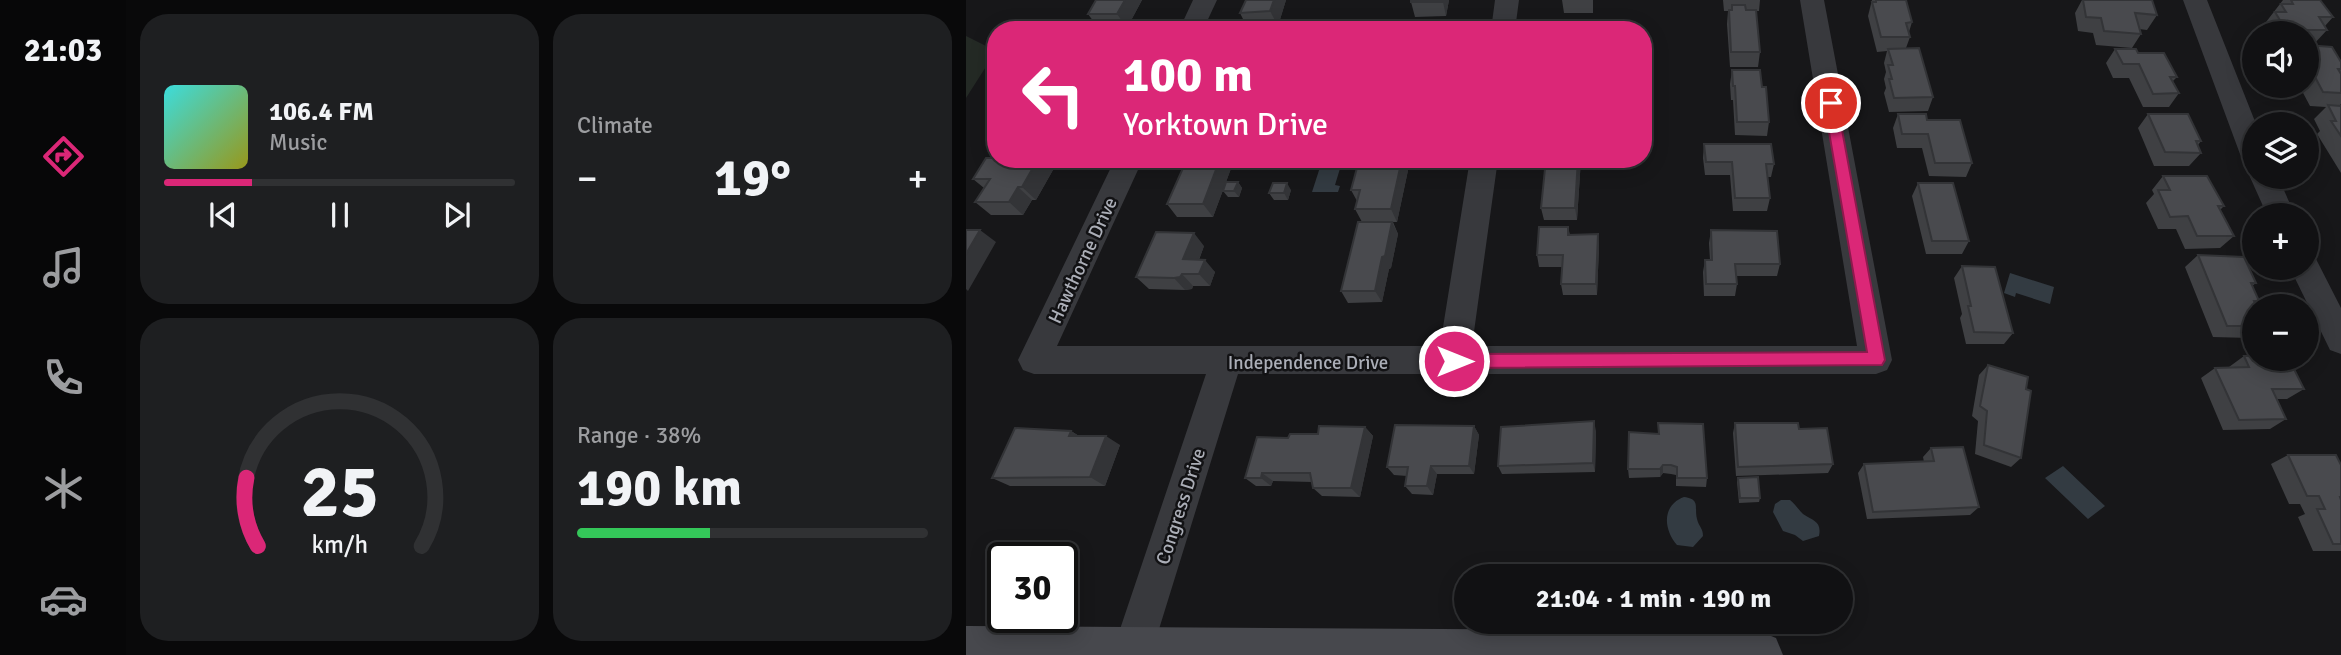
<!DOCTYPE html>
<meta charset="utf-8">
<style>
body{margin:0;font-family:Signika,sans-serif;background:#1e1f21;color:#f1f3f6;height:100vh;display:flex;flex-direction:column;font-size:26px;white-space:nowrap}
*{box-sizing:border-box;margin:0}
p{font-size:23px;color:#9c9da0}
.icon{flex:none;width:38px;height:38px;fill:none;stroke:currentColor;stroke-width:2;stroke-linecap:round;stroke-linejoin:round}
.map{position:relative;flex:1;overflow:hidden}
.drawer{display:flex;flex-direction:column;gap:14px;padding:14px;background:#09090a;width:840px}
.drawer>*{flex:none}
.hud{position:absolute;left:21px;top:21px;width:665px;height:147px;border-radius:28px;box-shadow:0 4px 18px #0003,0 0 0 2px #303133;background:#db2777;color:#fff;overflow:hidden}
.controls{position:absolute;left:1276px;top:21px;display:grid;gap:14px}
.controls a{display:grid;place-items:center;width:77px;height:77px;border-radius:50%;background:#111113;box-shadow:0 4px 18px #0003,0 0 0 2px #303133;font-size:35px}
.speed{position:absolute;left:21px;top:542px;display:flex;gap:14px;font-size:35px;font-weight:700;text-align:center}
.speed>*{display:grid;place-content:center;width:91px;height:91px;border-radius:50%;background:#111113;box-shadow:0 4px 18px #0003,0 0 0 2px #303133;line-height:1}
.speed .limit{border:4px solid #111;border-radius:10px;background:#fff;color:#111}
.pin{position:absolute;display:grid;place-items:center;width:60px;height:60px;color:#fff;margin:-30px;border:4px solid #fff;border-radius:50%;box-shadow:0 2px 7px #0007}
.me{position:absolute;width:77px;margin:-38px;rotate:90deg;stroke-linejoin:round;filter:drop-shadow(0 0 5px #0008)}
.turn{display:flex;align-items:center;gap:24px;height:147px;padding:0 21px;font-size:32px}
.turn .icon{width:91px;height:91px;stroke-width:2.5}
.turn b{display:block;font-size:49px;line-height:60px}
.big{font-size:52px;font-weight:800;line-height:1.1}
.drawer .tile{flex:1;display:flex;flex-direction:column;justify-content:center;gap:10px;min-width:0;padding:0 24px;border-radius:28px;background:#1e1f21}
.drawer .dial{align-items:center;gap:0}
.dial svg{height:182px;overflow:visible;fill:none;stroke:#303133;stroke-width:7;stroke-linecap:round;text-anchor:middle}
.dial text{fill:#f1f3f6;stroke:none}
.song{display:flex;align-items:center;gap:21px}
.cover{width:84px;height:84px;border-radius:10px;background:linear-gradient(135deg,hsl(180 70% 55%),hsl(60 70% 35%))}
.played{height:7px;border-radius:4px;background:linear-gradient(90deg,#db2777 25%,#303133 25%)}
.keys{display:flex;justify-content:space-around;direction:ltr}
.heat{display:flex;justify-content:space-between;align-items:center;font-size:38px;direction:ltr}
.charge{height:10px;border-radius:5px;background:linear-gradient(90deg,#34c759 38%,#303133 0)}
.drawer .tiles{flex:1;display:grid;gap:14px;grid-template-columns:repeat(2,1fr)}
.trip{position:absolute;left:488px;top:564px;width:399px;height:70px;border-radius:35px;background:#111113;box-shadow:0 4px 18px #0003,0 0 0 2px #303133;font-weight:800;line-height:70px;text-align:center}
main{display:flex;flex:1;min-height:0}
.tabs{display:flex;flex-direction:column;width:126px;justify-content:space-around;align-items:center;background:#070708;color:#9c9da0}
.tabs .icon{width:49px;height:49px}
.tabs .current{color:#db2777}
.tabs b{font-size:32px;color:#f1f3f6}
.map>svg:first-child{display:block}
.green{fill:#242a25}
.water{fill:#333b42}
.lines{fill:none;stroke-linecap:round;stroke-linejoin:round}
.street{fill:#38393d;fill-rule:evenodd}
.secondary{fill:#47484d;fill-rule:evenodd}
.wall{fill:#3f4043}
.shaded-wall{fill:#333437}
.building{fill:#494a4e;stroke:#333437;stroke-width:2}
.route{fill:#db2777;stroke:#8e194d;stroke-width:2}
.labels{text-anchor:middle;stroke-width:5;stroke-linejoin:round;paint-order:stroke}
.street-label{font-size:19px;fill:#abaeb7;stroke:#121214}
</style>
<main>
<nav class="tabs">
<b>21:03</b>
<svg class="icon current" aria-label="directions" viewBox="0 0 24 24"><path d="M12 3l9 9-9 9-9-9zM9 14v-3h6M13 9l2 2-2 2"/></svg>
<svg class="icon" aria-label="music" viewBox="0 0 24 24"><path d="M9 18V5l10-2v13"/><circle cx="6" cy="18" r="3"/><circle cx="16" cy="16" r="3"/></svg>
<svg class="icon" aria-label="phone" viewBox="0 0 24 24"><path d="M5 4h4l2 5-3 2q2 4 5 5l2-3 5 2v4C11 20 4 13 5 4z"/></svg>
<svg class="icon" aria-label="climate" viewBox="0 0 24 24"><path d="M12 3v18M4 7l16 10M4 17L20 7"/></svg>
<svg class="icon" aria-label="car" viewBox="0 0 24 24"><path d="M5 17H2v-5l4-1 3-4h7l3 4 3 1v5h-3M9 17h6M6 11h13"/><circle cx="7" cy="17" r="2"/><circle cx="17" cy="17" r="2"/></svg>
</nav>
<section class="drawer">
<div class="tiles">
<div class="tile">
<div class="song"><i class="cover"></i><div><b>106.4 FM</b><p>Music</p></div></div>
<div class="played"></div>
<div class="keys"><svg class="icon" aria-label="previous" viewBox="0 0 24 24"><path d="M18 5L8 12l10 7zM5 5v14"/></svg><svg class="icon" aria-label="pause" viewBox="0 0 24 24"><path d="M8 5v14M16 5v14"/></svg><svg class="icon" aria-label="next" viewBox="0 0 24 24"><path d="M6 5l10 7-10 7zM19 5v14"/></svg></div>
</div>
<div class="tile"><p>Climate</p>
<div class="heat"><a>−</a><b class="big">19°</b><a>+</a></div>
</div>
<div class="tile dial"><svg viewBox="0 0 100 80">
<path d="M14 69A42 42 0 1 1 86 69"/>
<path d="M14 69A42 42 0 0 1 9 39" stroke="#db2777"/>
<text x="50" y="56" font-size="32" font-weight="700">25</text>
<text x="50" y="72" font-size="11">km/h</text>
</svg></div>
<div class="tile"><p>Range · 38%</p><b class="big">190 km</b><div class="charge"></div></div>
</div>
</section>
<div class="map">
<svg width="1375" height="655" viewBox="0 0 1375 655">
<rect width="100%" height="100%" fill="#171719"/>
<!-- green -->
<path class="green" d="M 0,36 L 30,51 L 0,98 Z"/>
<!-- water -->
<path class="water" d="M 356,161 L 376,162 L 369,185 L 374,186 L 372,192 L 346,192 Z
M 1044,273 L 1088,287 L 1084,304 L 1050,293 L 1049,297 L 1038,293 Z
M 1097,466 L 1139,506 L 1122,519 L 1079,478 Z
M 718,497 C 735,499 728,508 731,519 C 733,527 737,528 737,536 L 727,547 L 711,545 C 697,529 696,505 718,497 Z
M 815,500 L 824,500 C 829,504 833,510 837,514 C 847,521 856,521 853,536 L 837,541 L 829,535 L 817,531 L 807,512 L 809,504 Z"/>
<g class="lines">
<!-- street -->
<path class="street" d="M 227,0 L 251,0 L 237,30 L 213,30 Z
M 529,0 L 553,0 L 549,30 L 525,30 Z
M 834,0 L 858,0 L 926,360 L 921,370 L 910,374 L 272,374 L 185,655 L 149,655 L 147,650 L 240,374 L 68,374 L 57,370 L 52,360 L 149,159 L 177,159 L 91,346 L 474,346 L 504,159 L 532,159 L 506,346 L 891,346 Z
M 1217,0 L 1241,0 L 1290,124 L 1288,164 L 1278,161 L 1274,154 Z
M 1288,170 L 1288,177 L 1312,177 L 1329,215 L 1301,215 L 1284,177 Z
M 1340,256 L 1350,259 L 1375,308 L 1375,354 L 1364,350 L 1324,268 L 1340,268 Z"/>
<!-- secondary -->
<path class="secondary" d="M 0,626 L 793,631 L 810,638 L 817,655 L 0,655 Z"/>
</g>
<!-- wall -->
<path class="wall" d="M 130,0 L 176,0 L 161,28 L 133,29 L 122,14 Z
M 280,0 L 320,0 L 312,26 L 305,26 L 307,30 L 276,30 L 280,25 L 274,13 Z
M 483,0 L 480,16 L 449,17 L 445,2 Z
M 596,0 L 627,0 L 627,13 L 598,13 Z
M 757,0 L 794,0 L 793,11 L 790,11 L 794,52 L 792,67 L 764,67 L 761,24 L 762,11 L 758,11 Z
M 906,0 L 940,0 L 946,22 L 943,32 L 944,37 L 940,48 L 967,97 L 962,111 L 923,112 L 918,93 L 920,88 L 918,79 L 920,72 L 918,63 L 921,51 L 911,52 L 902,16 Z
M 1116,0 L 1184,0 L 1191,15 L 1181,30 L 1173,29 L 1175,34 L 1166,48 L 1130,45 L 1127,33 L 1112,31 L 1109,13 Z
M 1317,0 L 1354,0 L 1367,17 L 1359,26 L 1361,30 L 1348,44 L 1340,44 L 1340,33 L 1302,33 L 1297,26 Z
M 1340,45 L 1375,62 L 1375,104 L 1373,106 L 1375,106 L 1375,173 L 1351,134 L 1354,131 L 1348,119 L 1360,107 L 1344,106 L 1336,91 L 1324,88 L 1322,86 L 1340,86 Z
M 1149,49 L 1172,53 L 1211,77 L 1207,81 L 1213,93 L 1203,107 L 1177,107 L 1163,78 L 1147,78 L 1140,63 Z
M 766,70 L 796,87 L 803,122 L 801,136 L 769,135 L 767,100 L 765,100 L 764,84 Z
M 932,114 L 961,120 L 1006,163 L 1000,177 L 963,176 L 956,148 L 931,148 L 927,128 Z
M 1182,114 L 1235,141 L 1232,145 L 1235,153 L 1223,166 L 1188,166 L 1172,128 Z
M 738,144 L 808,164 L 805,177 L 801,177 L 804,198 L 801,211 L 767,211 L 764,175 L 739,175 L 737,158 Z
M 30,159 L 77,159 L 87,170 L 70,200 L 66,200 L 57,215 L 25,215 L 9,202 L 18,188 L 7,179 Z
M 580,159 L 615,159 L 611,220 L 578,220 L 575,208 Z
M 444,161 L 431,222 L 427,222 L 432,234 L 425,268 L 423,269 L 416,302 L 382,303 L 375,291 L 396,222 L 389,209 L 391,201 L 385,190 Z
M 267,163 L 260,182 L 272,182 L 276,188 L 273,197 L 262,197 L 257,191 L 260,182 L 247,217 L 211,217 L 201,204 Z
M 1197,176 L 1258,206 L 1254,210 L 1268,236 L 1254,248 L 1219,249 L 1210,229 L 1192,229 L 1180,203 L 1188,194 L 1186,190 Z
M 952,183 L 1003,241 L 996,254 L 960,254 L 946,196 Z
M 325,190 L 322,200 L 308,200 L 303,193 Z
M 602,227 L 604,235 L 632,234 L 633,247 L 631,295 L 597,295 L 595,284 L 596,267 L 573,267 L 571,255 Z
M 745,230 L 814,264 L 811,276 L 770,276 L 771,284 L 769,296 L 738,296 L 737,272 L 739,260 L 744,260 L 743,243 Z
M 238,246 L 233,260 L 249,272 L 244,286 L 227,286 L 226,289 L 219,290 L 183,289 L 170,277 Z
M 1232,255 L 1290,283 L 1286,286 L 1293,301 L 1288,306 L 1288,335 L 1284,338 L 1247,337 L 1219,267 Z
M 996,266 L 1047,333 L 1038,344 L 1000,344 L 994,318 L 996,314 L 988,278 Z
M 1278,356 L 1338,389 L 1321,399 L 1311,399 L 1320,419 L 1304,429 L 1257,430 L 1235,378 L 1249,368 L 1263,367 Z
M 1022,365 L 1060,389 L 1055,458 L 1045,467 L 1009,454 L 1012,421 L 1006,416 L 1013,375 Z
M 769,423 L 833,429 L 867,464 L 862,473 L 770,476 L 767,433 Z
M 508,426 L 513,435 L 508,474 L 471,474 L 467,495 L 446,494 L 439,486 L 441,476 L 428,475 L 421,467 Z
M 399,427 L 407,436 L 394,497 L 356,496 L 347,488 L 346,482 L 307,481 L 305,486 L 290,486 L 279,478 L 322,438 Z
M 105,431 L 113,436 L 154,445 L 139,486 L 44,486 L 26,478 Z
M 630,431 L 629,472 L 536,474 L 532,466 Z
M 692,434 L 741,478 L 740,487 L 710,486 L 710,475 L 705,474 L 697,473 L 694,477 L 663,478 L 662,469 Z
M 965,448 L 1013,507 L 1004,515 L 901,519 L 892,473 L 898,464 L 958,462 L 957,457 Z
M 1322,455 L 1375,465 L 1375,551 L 1347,551 L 1332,517 L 1339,514 L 1334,504 L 1323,504 L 1305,464 Z
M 772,478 L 794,498 L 793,502 L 773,503 L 771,482 Z"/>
<!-- shaded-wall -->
<path class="shaded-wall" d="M 159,0 L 176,0 L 161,28 L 151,14 Z
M 308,0 L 320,0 L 312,26 L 304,11 Z
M 477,0 L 483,0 L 480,16 L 477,2 Z
M 72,159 L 77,159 L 87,170 L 70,200 L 56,187 Z
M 254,159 L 264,159 L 267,163 L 247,217 L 237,204 Z
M 436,159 L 443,159 L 444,161 L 431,222 L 425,209 Z
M 612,159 L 615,159 L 611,220 L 609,208 Z
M 272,182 L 276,188 L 273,197 L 268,191 Z
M 321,183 L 325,190 L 322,200 L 318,193 Z
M 52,187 L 66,200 L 57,215 L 43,202 Z
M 426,222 L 432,234 L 425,268 L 423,269 L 416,302 L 409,291 L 416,257 Z
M 14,230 L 30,242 L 2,291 L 0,289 L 0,254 Z
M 228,233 L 238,246 L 228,272 L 217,259 Z
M 632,234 L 633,247 L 631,295 L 630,284 Z
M 239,260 L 249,272 L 244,286 L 233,274 Z
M 216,274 L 227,286 L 226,289 L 219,290 L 208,278 Z
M 628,421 L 630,431 L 629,472 L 627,463 Z
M 508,426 L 513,435 L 508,474 L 503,466 Z
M 399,427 L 407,436 L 394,497 L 385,488 Z
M 105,431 L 121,441 L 103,436 Z
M 140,436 L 154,445 L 139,486 L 124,477 Z
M 697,465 L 697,473 L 694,477 L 694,469 Z
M 465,466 L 471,474 L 467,495 L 461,486 Z
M 296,473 L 307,481 L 305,486 L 295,478 Z"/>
<!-- building -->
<path class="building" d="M 130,0 L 159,0 L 151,14 L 122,14 Z
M 280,0 L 308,0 L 304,11 L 274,13 Z
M 445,0 L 477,0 L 477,2 L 445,2 Z
M 910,0 L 940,0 L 946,22 L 940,23 L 944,37 L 915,37 L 906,2 L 910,2 Z
M 1117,0 L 1186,0 L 1191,15 L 1169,13 L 1175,34 L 1138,31 L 1135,18 L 1120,17 Z
M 1325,0 L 1354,0 L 1367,17 L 1353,17 L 1361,30 L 1320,30 L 1309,12 L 1320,12 L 1315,4 L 1327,4 Z
M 766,5 L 779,5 L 780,10 L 790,10 L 794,52 L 765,52 L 763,10 L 766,10 Z
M 594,21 L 626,21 L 626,30 L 594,30 Z
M 445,22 L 472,22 L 470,30 L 443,30 Z
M 305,24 L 303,30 L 276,30 L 279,25 Z
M 1340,45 L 1366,47 L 1375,62 L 1375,69 L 1372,69 L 1375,74 L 1375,93 L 1357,92 L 1349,77 L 1340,75 Z
M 953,48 L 967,97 L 928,98 L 923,79 L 926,79 L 922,65 L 927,65 L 922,49 Z
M 1149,49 L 1170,49 L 1172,53 L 1198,53 L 1211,77 L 1204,77 L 1213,93 L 1187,94 L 1173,64 L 1157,64 Z
M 766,70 L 794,70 L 796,87 L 800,87 L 803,122 L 771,122 L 769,86 L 767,86 Z
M 1362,105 L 1375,106 L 1375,136 L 1365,121 L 1370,121 Z
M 932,114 L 960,114 L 961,120 L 994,120 L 1006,163 L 969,163 L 962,134 L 936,134 Z
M 1182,114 L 1222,114 L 1235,141 L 1230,141 L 1235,153 L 1199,152 Z
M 738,144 L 805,144 L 808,164 L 800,164 L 804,198 L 769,198 L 766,162 L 740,162 Z
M 20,158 L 30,158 L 30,159 L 72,159 L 56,187 L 52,187 L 43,202 L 9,202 L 24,179 L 7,179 Z
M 221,159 L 254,159 L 237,204 L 201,204 Z
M 402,159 L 436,159 L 425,209 L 389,209 L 394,190 L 385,190 L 392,164 L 401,164 Z
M 580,159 L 612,159 L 609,208 L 575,208 Z
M 1197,176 L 1241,176 L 1258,206 L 1252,206 L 1268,236 L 1231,236 L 1222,216 L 1204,217 L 1192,190 L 1204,190 Z
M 260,182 L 272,182 L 268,191 L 257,191 Z
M 307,183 L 321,183 L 318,193 L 303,193 Z
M 952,183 L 987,183 L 1003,241 L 966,241 Z
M 392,222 L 426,222 L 419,256 L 416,257 L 409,291 L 375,291 Z
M 573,227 L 602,227 L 602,235 L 632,234 L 630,284 L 595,284 L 597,255 L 571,255 Z
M 0,230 L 14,230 L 0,254 Z
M 745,230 L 811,231 L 814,264 L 769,264 L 771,284 L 740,284 L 739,260 L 746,260 Z
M 190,232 L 228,233 L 217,259 L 239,260 L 233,274 L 216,274 L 214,277 L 208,278 L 170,277 Z
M 1232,255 L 1278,257 L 1290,283 L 1285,283 L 1293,301 L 1288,301 L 1290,306 L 1288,306 L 1288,326 L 1261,326 Z
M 996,266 L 1029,267 L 1047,333 L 1008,332 L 1002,306 L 1005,306 Z
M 1278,356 L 1288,356 L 1288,359 L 1323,359 L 1338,389 L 1306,389 L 1320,419 L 1273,420 L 1249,368 L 1283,367 Z
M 1022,365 L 1062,377 L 1060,389 L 1065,391 L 1055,458 L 1018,445 L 1021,411 L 1014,406 Z
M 628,421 L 627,463 L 532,466 L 535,427 Z
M 692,423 L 737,424 L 741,478 L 711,478 L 711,467 L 705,465 L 697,465 L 694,469 L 662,469 L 663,432 L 693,434 Z
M 769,423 L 832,423 L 833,429 L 861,428 L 867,464 L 772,467 Z
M 429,425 L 508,426 L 503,466 L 465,466 L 461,486 L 439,486 L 442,467 L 421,467 Z
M 353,426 L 399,427 L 385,488 L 347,488 L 344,473 L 296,473 L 295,478 L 279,478 L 291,437 L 322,438 L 324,434 L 352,434 Z
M 49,428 L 105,431 L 103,436 L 140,436 L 124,477 L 26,478 Z
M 997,447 L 1013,507 L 907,512 L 898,464 L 968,461 L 965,448 Z
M 1322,455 L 1370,455 L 1375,465 L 1375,497 L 1374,497 L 1375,500 L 1375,544 L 1367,544 L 1351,509 L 1359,509 L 1353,496 L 1341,496 Z
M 792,477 L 794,498 L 774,498 L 772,478 Z"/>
<!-- route -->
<path class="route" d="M 865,98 L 871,103 L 919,360 L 916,365 L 488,368 L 482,366 L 480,361 L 482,356 L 488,354 L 901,352 L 858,103 Z"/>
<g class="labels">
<!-- street labels -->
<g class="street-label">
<text transform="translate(116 260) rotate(-65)" y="7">Hawthorne Drive</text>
<text x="342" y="369">Independence Drive</text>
<text transform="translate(214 506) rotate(-72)" y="7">Congress Drive</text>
</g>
</g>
</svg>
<div class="controls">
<a><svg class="icon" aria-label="sound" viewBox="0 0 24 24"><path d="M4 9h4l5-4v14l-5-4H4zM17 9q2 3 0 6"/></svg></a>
<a><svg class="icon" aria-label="layers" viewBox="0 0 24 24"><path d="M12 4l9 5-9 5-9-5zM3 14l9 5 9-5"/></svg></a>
<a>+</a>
<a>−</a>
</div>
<div class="speed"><div class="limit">30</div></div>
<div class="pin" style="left:865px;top:103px;background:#d93025"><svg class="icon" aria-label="arrive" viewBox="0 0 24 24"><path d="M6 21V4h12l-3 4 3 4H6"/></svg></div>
<svg class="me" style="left:488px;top:361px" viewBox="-20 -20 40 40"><circle r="17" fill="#db2777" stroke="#fff" stroke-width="3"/><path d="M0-11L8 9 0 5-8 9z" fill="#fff"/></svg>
<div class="trip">21:04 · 1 min · 190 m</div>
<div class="hud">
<div class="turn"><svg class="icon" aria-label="left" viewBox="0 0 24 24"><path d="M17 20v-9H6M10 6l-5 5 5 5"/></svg><div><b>100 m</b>Yorktown Drive</div></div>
</div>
</div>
</main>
